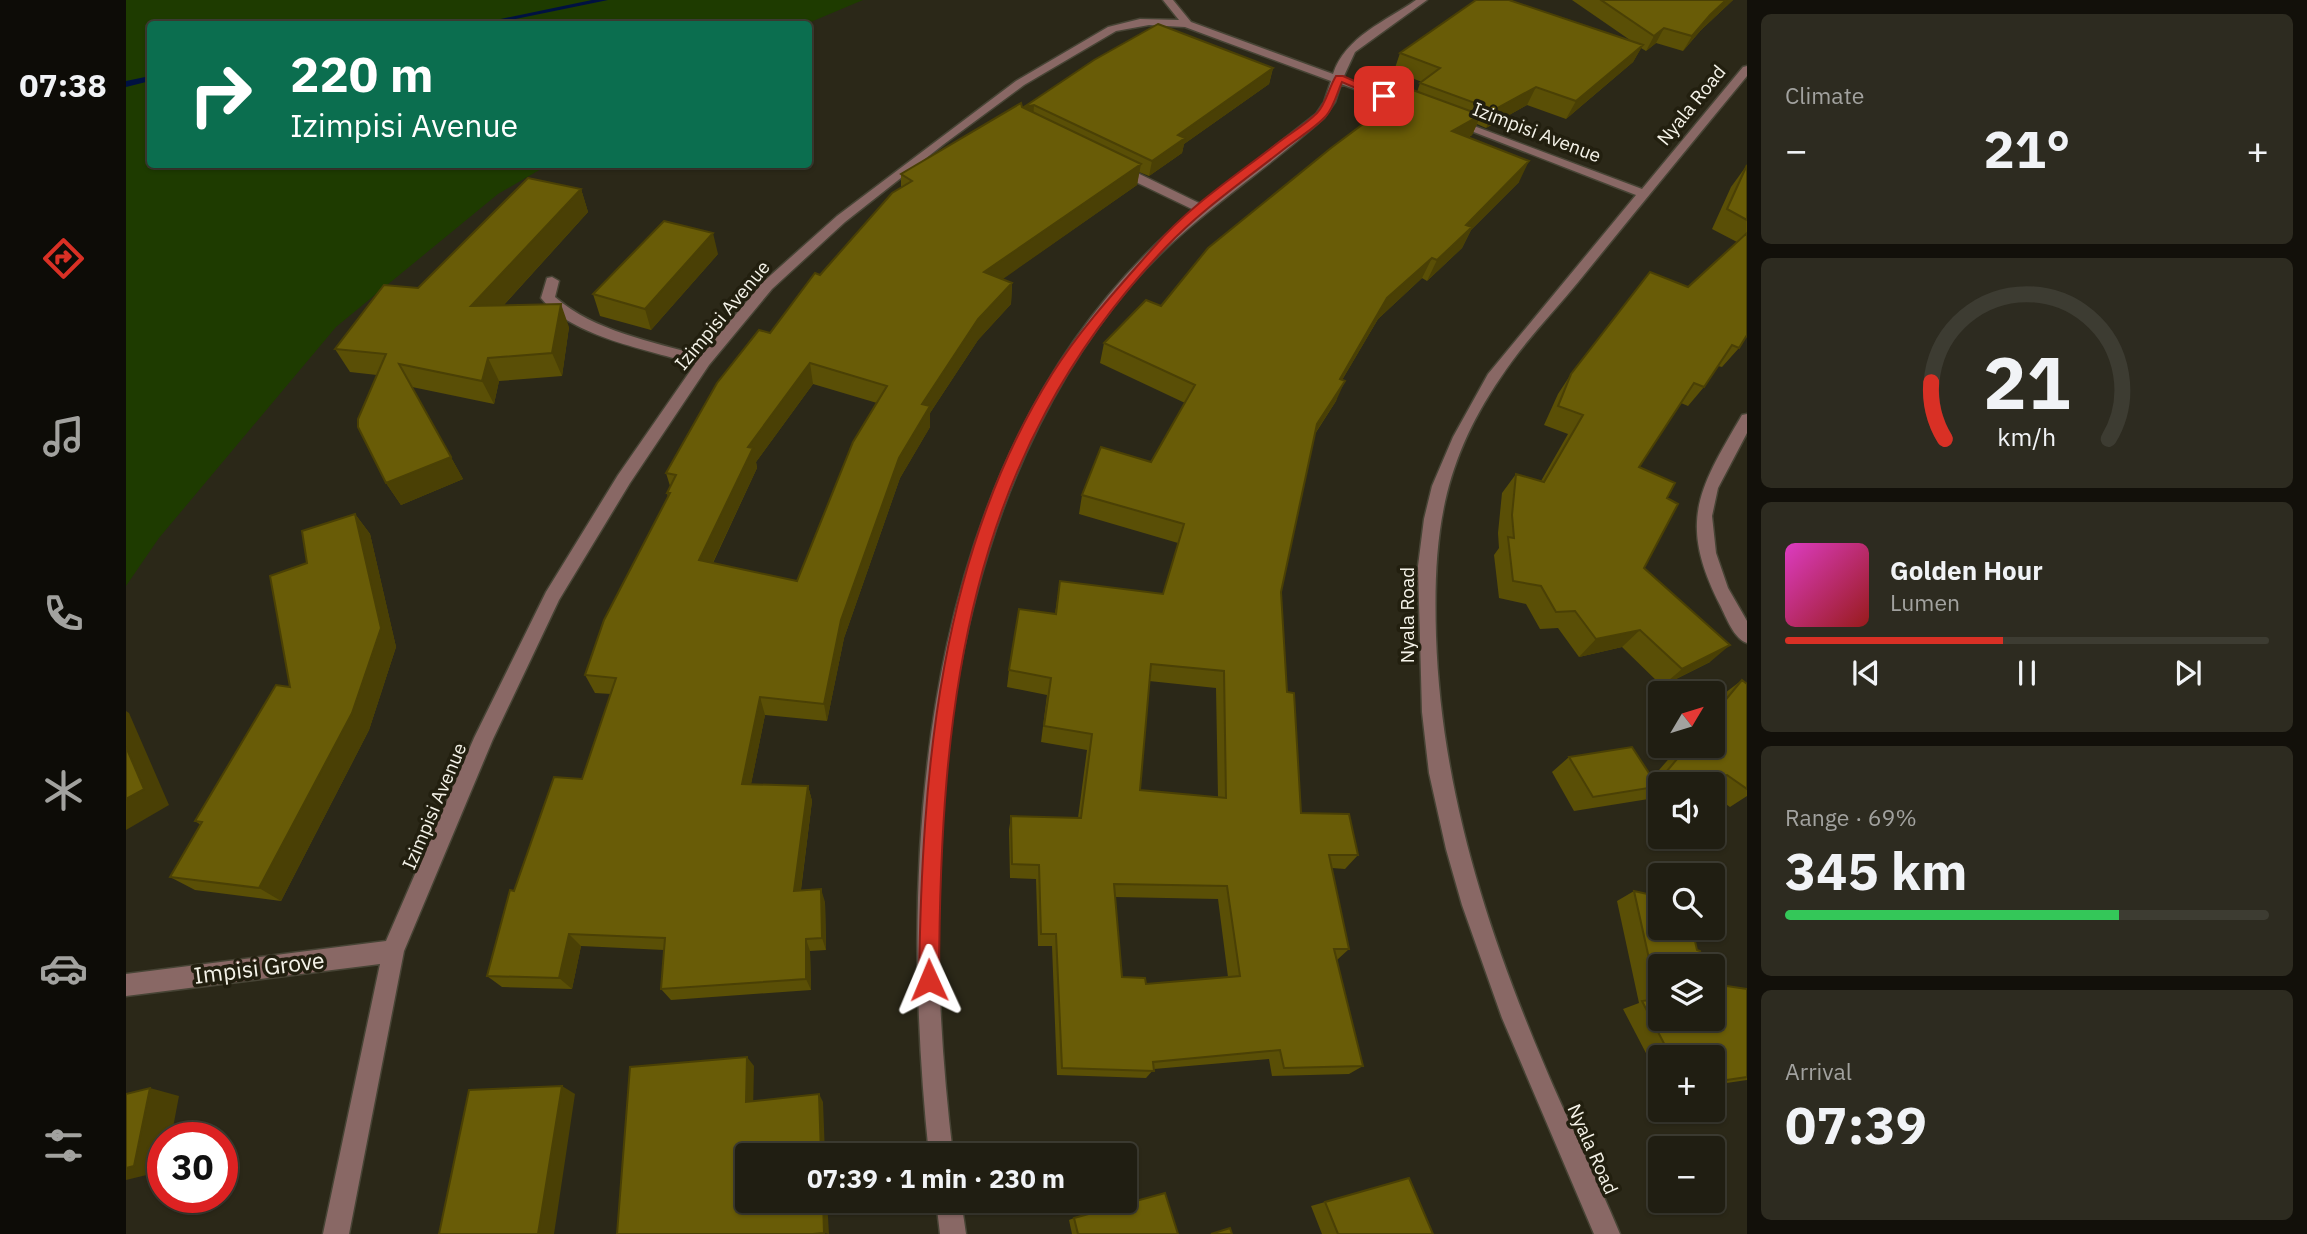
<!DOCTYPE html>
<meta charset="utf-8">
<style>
body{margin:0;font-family:"IBM Plex Sans",sans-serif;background:#2d2b20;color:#f1f3f6;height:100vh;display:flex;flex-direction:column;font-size:26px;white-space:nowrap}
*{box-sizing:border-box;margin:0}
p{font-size:23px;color:#a2a29f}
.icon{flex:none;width:38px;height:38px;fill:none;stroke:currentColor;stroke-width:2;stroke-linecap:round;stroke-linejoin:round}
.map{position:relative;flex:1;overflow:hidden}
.details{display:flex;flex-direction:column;gap:14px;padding:14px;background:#12100a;width:560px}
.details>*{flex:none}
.banner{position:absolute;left:21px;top:21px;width:665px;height:147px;border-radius:7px;box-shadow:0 2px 5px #0004,0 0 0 2px #3d3c32;background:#0b6e4f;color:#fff;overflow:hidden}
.needle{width:46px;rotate:52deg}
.fabs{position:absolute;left:1522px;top:681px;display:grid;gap:14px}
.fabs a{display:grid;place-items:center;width:77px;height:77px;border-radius:7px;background:#201e12;box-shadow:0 2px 5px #0004,0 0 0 2px #3d3c32;font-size:35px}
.speed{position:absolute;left:21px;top:1122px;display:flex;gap:14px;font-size:35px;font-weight:700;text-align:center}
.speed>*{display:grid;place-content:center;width:91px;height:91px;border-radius:50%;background:#201e12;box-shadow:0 2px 5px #0004,0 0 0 2px #3d3c32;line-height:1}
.speed .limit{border:10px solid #d22;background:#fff;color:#111}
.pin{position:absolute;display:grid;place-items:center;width:60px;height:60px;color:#fff;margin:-30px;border-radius:14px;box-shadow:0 4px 10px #0006}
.me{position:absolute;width:77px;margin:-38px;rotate:359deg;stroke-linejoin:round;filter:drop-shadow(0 0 5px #0008)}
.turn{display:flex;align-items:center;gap:24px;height:147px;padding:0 28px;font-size:32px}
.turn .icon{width:91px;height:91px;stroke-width:2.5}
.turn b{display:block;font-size:49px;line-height:60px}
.big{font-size:52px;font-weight:700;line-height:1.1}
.details .widget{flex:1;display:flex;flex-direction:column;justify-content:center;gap:10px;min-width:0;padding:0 24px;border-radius:10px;background:#2d2b20}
.details .dial{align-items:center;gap:0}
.dial svg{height:182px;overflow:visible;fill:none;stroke:#3d3c32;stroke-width:7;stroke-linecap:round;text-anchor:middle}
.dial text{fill:#f1f3f6;stroke:none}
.song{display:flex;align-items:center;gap:21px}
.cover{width:84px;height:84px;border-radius:10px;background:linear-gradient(135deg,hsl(310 70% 55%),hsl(0 70% 35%))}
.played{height:7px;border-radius:4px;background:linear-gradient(90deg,#d93025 45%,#3d3c32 45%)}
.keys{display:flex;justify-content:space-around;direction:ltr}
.heat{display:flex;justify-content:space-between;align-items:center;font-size:38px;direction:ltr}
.charge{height:10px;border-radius:5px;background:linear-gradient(90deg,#34c759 69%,#3d3c32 0)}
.trip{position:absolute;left:609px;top:1143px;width:402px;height:70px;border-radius:7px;background:#201e12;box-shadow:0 2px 5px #0004,0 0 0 2px #3d3c32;font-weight:700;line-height:70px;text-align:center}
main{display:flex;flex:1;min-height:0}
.menu{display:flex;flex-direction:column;width:126px;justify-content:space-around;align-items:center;background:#0d0c07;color:#a2a29f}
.menu .icon{width:49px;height:49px}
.menu .current{color:#d93025}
.menu b{font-size:32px;color:#f1f3f6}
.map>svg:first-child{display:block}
.green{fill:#1e3b00}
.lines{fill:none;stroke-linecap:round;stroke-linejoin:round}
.stream{fill:#001141;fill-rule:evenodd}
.minor-casing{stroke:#474435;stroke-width:3}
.minor{fill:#896865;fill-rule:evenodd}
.wall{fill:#5a4f06;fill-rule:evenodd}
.shaded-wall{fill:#4a4005}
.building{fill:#695c07;stroke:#4a4005;stroke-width:2;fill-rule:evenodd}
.route{fill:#d93025;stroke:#8d1f18;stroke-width:2}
.labels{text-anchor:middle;stroke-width:7;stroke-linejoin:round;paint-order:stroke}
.street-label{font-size:19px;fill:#f5f3e9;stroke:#221f0f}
.near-street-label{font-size:23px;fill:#f5f3e9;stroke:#221f0f}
</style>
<main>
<nav class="menu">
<b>07:38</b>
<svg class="icon current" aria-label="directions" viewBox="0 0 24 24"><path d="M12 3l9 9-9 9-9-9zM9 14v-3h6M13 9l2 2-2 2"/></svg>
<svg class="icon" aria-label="music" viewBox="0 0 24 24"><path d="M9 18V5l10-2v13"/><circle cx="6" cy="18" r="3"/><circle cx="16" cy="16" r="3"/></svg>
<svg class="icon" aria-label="phone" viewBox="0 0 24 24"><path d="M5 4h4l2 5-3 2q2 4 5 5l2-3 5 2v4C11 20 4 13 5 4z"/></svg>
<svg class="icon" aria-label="climate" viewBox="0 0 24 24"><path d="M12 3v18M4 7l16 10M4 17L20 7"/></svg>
<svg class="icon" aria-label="car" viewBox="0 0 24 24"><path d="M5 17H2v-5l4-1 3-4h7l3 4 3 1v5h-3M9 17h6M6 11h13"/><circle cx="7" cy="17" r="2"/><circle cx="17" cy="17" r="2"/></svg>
<svg class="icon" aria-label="filters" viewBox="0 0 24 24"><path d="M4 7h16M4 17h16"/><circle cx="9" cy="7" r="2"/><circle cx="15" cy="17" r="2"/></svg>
</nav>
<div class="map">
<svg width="1621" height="1234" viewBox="0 0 1621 1234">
<rect width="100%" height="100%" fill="#2b2818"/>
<!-- green -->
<path class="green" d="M 0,0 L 737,0 L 680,24 L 24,24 L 24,164 L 422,165 L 372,194 L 210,327 L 33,538 L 0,586 Z"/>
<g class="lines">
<!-- stream -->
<path class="stream" d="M 466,0 L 482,0 L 365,24 L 351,24 Z
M 24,76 L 24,81 L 0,87 L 0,81 Z"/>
<defs>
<path id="minor" d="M 1037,0 L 1047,0 L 1065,22 L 1207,74 C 1219,37 1260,21 1290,0 L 1301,0 L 1229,52 L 1217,78 L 1295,108 L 1285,110 L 1215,84 L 1209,102 L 1198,118 C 1135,175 1063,218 1007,283 C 807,518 792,862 827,1155 L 803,1155 C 769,830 797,434 1068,210 L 989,172 L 989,166 L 997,166 L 1075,204 L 1190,114 L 1198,102 L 1205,81 L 1059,27 L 1023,25 L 990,31 L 898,85 L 818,144 L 719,222 L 646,289 L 583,365 L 504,483 L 433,600 L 367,739 L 278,951 L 223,1234 L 197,1234 L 254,964 L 0,996 L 0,974 L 260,941 L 348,738 L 420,592 L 492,475 L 569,364 C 523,350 446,337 415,298 L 421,278 L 426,277 L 433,281 L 429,297 C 469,332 526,341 575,356 L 636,283 L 711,216 L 890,81 L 982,27 L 1014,19 L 1053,20 Z
M 1621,66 L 1621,76 C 1564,145 1509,212 1453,281 C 1427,313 1397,343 1375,377 C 1316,463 1307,535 1310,636 C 1315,786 1359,925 1417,1062 C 1441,1120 1470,1176 1494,1234 L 1468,1234 L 1376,1018 L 1336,905 L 1320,849 L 1303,773 L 1296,712 L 1292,566 L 1298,519 L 1306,486 L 1327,437 L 1362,374 L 1510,195 L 1322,122 L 1332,120 L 1516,189 L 1617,67 Z
M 1621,414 L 1621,433 L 1592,488 L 1586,516 L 1590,553 L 1602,588 L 1621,621 L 1621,643 C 1608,639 1600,617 1594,605 C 1552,522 1572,490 1616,415 Z
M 810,1200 L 835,1200 L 840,1234 L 814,1234 Z"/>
</defs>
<!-- minor casing -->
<use href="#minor" class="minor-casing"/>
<!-- minor -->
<use href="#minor" class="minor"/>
</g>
<!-- wall -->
<path class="wall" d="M 1446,0 L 1607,0 L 1575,30 L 1557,51 L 1530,43 L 1520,51 L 1515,48 L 1507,62 L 1440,119 L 1401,105 L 1360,128 L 1351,124 L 1346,135 L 1342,138 L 1393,182 L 1345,230 L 1336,248 L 1301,281 L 1296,278 L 1252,319 L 1216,380 L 1210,401 L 1189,434 L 1155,592 L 1161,692 L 1175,813 L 1232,855 L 1219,869 L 1206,868 L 1223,949 L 1211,960 L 1237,1066 L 1223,1074 L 1146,1076 L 1143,1059 L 1028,1069 L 1020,1078 L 931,1075 L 926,946 L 912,946 L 910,879 L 884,878 L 883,830 L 885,816 L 952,818 L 961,750 L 915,742 L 921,695 L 881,687 L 883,670 L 929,614 L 934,581 L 1037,594 L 1052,543 L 953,514 L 956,495 L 1025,462 L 1059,403 L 974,363 L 978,343 L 1035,306 L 1291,92 L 1294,83 L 1296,82 L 1268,71 L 1274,53 L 1504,40 ZM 1023,681 L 1090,688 L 1092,797 L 1014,790 ZM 989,897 L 1092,899 L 1102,977 L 1020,984 L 996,977 Z
M 1147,68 L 1143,84 L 1058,144 L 1056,153 L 1023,176 L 1013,172 L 1011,185 L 876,279 L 886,283 L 885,304 L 852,340 L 804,413 L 804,427 L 774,478 L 718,638 L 701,721 L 639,715 L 625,784 L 682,786 L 686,801 L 675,890 L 699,902 L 700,950 L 684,951 L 685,990 L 545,1000 L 535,989 L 538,950 L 455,946 L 446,989 L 376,987 L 361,976 L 388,891 L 456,779 L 485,694 L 469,693 L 459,675 L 542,497 L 541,493 L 544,486 L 540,473 L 644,333 L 694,275 L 775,188 L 775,174 L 896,107 ZM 687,384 L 751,403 L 671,581 L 587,563 L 631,468 L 630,462 Z
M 1621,165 L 1621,335 L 1613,348 L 1596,367 L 1592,366 L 1578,387 L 1562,406 L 1555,403 L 1513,467 L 1541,498 L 1518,568 L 1584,662 L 1536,686 L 1496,647 L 1453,657 L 1432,628 L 1414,629 L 1400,604 L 1373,598 L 1368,555 L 1373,548 L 1372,533 L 1376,493 L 1390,474 L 1415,481 L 1442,434 L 1418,425 L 1432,394 L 1445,374 L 1562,287 L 1611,242 L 1586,229 L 1605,187 Z
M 455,189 L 462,212 L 378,305 L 443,327 L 436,376 L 373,381 L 368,404 L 286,387 L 337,479 L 275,505 L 260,483 L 251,375 L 224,372 L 209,349 L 292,288 Z
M 592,254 L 525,330 L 474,316 L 467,294 Z
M 229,514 L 244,534 L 270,647 L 243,730 L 155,901 L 69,890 L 44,877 L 75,825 L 69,821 L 164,687 L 181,563 Z
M 1616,680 L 1621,684 L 1621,796 L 1604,807 L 1587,795 L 1587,784 L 1535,784 L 1535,797 L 1448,811 L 1426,772 L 1443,757 L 1526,778 L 1554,746 L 1587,746 L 1587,705 L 1595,696 Z
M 1508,891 L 1535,897 L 1535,1018 L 1621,989 L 1621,1080 L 1587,1085 L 1587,1057 L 1535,1057 L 1535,1082 L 1497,1009 L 1513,1003 L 1491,901 Z
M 1283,1178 L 1307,1234 L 1196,1234 L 1185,1206 Z
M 948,1218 L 1052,1234 L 946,1234 L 943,1220 Z"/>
<!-- shaded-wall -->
<path class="shaded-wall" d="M 1600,0 L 1607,0 L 1575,30 L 1557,51 L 1566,36 L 1584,15 Z
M 1538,28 L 1530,43 L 1520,51 L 1528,36 Z
M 1517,45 L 1507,62 L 1440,119 L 1450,101 Z
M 1147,68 L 1143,84 L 1058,144 L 1056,153 L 1023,176 L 1026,161 L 1052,135 Z
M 1410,87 L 1401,105 L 1360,128 L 1368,110 Z
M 908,105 L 907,121 L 898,107 Z
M 1355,115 L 1346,135 L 1317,151 L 1326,131 Z
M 1403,161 L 1393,182 L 1345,230 L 1336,248 L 1301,281 L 1311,260 L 1340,225 Z
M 1015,164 L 1011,185 L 857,293 L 858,272 Z
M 455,189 L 462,212 L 356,329 L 345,306 Z
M 587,233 L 592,254 L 525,330 L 519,309 Z
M 1306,258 L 1296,278 L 1252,319 L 1205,399 L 1214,379 L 1261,298 Z
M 886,283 L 885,304 L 852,340 L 804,413 L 804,427 L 774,478 L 718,638 L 701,721 L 698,704 L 715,620 L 773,458 L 796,404 L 852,319 Z
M 435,304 L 443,327 L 436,376 L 426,353 Z
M 362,358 L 373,381 L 368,404 L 356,381 Z
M 684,363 L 687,384 L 630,462 L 631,468 L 579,579 L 573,560 L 622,447 Z
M 273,364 L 337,479 L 275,505 L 260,483 Z
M 1219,381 L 1210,401 L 1182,444 L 1191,424 Z
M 229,514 L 244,534 L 270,647 L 243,730 L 155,901 L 133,888 Z
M 1514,630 L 1496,647 L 1453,657 L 1470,639 Z
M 1604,645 L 1584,662 L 1536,686 L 1556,669 Z
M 634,697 L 639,715 L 622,799 L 616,784 Z
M 0,711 L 3,713 L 43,805 L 0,830 Z
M 682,786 L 686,801 L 673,904 L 668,891 Z
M 695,889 L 699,902 L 700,950 L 696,938 Z
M 443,934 L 455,946 L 446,989 L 433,978 Z
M 680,939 L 684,951 L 685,990 L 680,979 Z
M 621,1057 L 628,1066 L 627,1110 L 620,1102 Z
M 436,1086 L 449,1094 L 428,1234 L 412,1234 Z
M 24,1088 L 53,1096 L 45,1138 L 37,1138 L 37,1171 L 0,1180 L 0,1168 Z
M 693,1094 L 697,1102 L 699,1155 L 695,1155 Z
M 697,1200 L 701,1200 L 703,1234 L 698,1233 Z"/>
<!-- building -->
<path class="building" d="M 1350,0 L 1383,0 L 1517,45 L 1450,101 L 1410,87 L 1368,110 L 1294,83 L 1314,68 L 1274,53 Z
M 1475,0 L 1600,0 L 1584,15 L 1566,36 L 1538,28 L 1528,36 Z
M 1032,24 L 1147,68 L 1052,135 L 1059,138 L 1026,161 L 908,105 L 898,107 L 968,60 Z
M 1284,89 L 1355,115 L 1326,131 L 1403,161 L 1340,225 L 1346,227 L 1311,260 L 1306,258 L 1261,298 L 1214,379 L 1219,381 L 1191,424 L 1155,592 L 1161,692 L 1168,693 L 1175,813 L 1223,814 L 1232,855 L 1203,855 L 1223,949 L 1208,949 L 1237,1066 L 1158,1068 L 1154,1050 L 1027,1062 L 1028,1071 L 936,1068 L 930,934 L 915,934 L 913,865 L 886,864 L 885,816 L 955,818 L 966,734 L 918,726 L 925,678 L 883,670 L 893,609 L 930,614 L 934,581 L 1037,594 L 1058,524 L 956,495 L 975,447 L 1025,462 L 1069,385 L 978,343 L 1020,300 L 1035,306 L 1082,248 L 1205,148 ZM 1025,664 L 1098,671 L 1100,798 L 1014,790 ZM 988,884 L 1101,886 L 1114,976 L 1020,984 L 1019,978 L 996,977 Z
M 895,103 L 896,107 L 1015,164 L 858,272 L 886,283 L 852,319 L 796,404 L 804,406 L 773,458 L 715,620 L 698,704 L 634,697 L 616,784 L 682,786 L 668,891 L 695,889 L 696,938 L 680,939 L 680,979 L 535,989 L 539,938 L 443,934 L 433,978 L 361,976 L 384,890 L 388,891 L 428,777 L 456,779 L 490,678 L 459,675 L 478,620 L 544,493 L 541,493 L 550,475 L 540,473 L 591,383 L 633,330 L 644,333 L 689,273 L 694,275 L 766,193 L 786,181 L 775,174 ZM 684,363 L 761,386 L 727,442 L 671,581 L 573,560 L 627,448 L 622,447 Z
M 1621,165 L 1621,220 L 1601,209 Z
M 402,178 L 455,189 L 345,306 L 435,304 L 426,353 L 362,358 L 356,381 L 273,364 L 325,457 L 260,483 L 232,427 L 232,419 L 260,354 L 209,349 L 258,285 L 292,288 Z
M 538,221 L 587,233 L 519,309 L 467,294 Z
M 1621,233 L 1621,335 L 1613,348 L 1606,345 L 1578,387 L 1568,383 L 1513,467 L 1549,483 L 1541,498 L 1552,504 L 1518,568 L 1604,645 L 1556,669 L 1514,630 L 1470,639 L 1449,611 L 1430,612 L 1415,586 L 1387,581 L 1382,537 L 1388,538 L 1386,515 L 1390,474 L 1418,482 L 1457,415 L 1432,406 L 1445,374 L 1524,272 L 1562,287 Z
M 229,514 L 255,628 L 226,713 L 133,888 L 44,877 L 76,822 L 69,821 L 150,685 L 164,687 L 144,576 L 181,563 L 176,531 Z
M 1616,680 L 1621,684 L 1621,789 L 1601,775 L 1546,784 L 1535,784 L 1535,786 L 1467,797 L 1443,757 L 1506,747 L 1530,784 L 1562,746 L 1587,746 L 1587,715 Z
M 0,747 L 18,789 L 0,799 Z
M 1508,891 L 1535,897 L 1535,928 L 1566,928 L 1571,950 L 1574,951 L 1578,966 L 1535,966 L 1535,1018 L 1587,1018 L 1587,984 L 1621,989 L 1621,1077 L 1587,1082 L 1587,1057 L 1545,1057 L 1516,1001 L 1532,999 Z
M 621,1057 L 620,1102 L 693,1094 L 695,1155 L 621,1155 L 621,1200 L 697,1200 L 698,1233 L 687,1234 L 491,1234 L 504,1067 Z
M 436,1086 L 412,1234 L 313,1234 L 343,1090 Z
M 24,1088 L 8,1166 L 0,1168 L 0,1094 Z
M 1283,1178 L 1307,1234 L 1212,1234 L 1199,1202 Z
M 1039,1193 L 1052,1234 L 952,1234 L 948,1218 Z
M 1104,1228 L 1106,1234 L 1085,1234 Z"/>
<!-- route -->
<path class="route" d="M 1210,76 L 1217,76 L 1263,96 L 1255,99 L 1216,82 C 1211,93 1208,107 1200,116 C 1189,128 1172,138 1158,149 C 1119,180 1075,210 1040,247 C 840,456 814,704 813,980 L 810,987 L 803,990 L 796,987 L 793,980 C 796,772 813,555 926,374 C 955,328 992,288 1028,247 C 1063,206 1111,175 1153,142 C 1165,133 1180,124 1191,113 C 1200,104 1203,87 1210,76 Z"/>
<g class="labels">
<!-- street labels -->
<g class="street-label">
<text transform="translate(1565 105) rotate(-51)" y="7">Nyala Road</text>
<text transform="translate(1411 132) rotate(21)" y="7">Izimpisi Avenue</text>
<text transform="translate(596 315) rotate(-50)" y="7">Izimpisi Avenue</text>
<text transform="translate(1281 615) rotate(-90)" y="7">Nyala Road</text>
<text transform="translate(308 806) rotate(-67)" y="7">Izimpisi Avenue</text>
<text transform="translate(1467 1149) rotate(66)" y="7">Nyala Road</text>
</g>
<!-- near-street labels -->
<g class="near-street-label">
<text transform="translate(133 968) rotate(-7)" y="8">Impisi Grove</text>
</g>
</g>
</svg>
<div class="fabs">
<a><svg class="needle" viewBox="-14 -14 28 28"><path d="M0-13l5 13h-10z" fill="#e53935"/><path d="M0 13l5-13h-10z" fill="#a2a29f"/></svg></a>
<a><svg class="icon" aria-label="sound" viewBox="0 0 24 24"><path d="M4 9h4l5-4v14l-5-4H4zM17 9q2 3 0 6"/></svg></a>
<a><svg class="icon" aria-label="search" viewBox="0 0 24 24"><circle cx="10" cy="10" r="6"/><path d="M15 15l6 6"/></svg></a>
<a><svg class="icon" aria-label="layers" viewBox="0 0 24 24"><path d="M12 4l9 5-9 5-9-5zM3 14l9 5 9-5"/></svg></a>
<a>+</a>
<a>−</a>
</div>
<div class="speed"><div class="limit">30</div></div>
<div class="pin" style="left:1258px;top:96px;background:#d93025"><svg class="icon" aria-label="arrive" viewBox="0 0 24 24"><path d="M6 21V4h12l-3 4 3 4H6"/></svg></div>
<svg class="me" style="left:803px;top:980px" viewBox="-20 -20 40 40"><path d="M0-17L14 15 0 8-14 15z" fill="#d93025" stroke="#fff" stroke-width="4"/></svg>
<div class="trip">07:39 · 1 min · 230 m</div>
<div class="banner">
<div class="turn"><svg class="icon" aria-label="right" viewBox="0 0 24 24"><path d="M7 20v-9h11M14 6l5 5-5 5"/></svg><div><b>220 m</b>Izimpisi Avenue</div></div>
</div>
</div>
<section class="details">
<div class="widget"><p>Climate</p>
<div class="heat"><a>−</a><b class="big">21°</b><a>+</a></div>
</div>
<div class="widget dial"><svg viewBox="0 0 100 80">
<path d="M14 69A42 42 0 1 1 86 69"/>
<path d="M14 69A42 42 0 0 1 8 44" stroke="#d93025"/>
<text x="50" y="56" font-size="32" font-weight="700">21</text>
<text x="50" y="72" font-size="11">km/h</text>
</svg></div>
<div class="widget">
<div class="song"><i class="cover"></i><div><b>Golden Hour</b><p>Lumen</p></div></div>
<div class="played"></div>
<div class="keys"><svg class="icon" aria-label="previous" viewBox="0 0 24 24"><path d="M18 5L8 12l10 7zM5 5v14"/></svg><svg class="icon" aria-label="pause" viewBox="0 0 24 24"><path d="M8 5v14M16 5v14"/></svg><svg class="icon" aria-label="next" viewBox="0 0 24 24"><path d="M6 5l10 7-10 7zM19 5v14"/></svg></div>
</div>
<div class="widget"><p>Range · 69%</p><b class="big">345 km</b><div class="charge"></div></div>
<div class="widget"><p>Arrival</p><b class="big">07:39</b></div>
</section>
</main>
